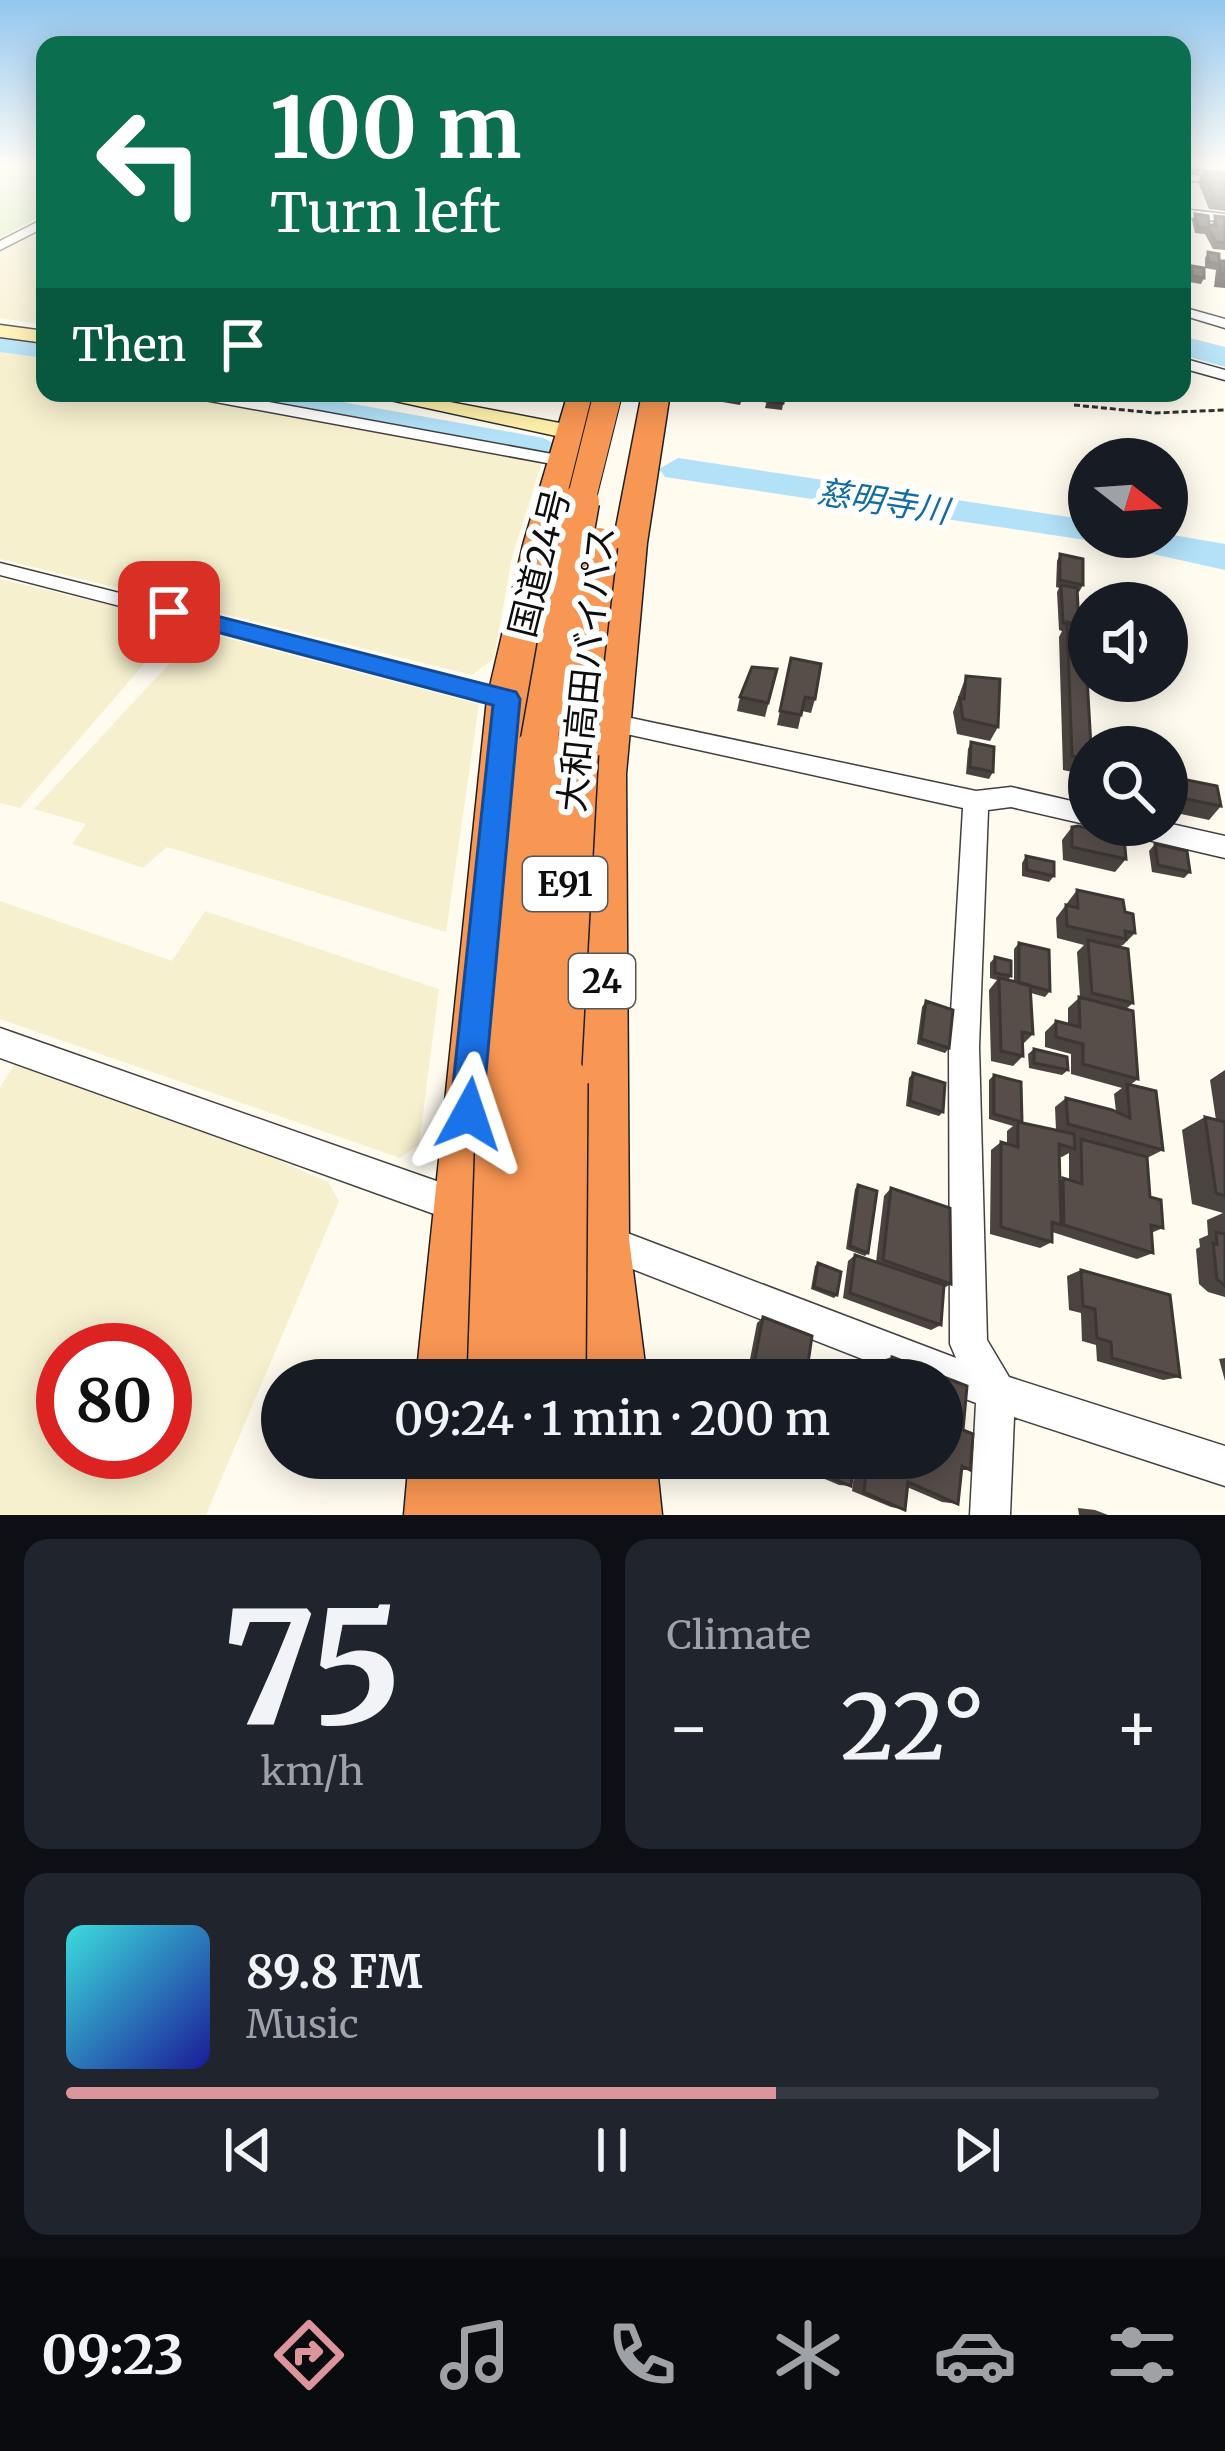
<!DOCTYPE html>
<meta charset="utf-8">
<style>
body{margin:0;font-family:Merriweather,"Noto Sans JP",serif;background:#20242c;color:#f1f3f6;height:100vh;display:flex;flex-direction:column;font-size:45px;white-space:nowrap}
*{box-sizing:border-box;margin:0}
p{font-size:39px;color:#9ea1a6}
.icon{flex:none;width:66px;height:66px;fill:none;stroke:currentColor;stroke-width:2;stroke-linecap:round;stroke-linejoin:round}
.map{position:relative;height:1515px;overflow:hidden}
.panel{display:flex;flex-direction:column;gap:24px;padding:24px;background:#0d0f14;flex:1}
.panel>*{flex:none}
.guide{position:absolute;left:36px;top:36px;width:1155px;height:366px;border-radius:24px;box-shadow:0 6px 30px #0003;background:#0b6e4f;color:#fff;overflow:hidden}
.needle{width:78px;rotate:107deg}
.buttons{position:absolute;left:1068px;top:438px;display:grid;gap:24px}
.buttons a{display:grid;place-items:center;width:120px;height:120px;border-radius:50%;background:#171b24;box-shadow:0 6px 30px #0003;font-size:60px}
.speed{position:absolute;left:36px;top:1323px;display:flex;gap:24px;font-size:60px;font-weight:700;text-align:center}
.speed>*{display:grid;place-content:center;width:156px;height:156px;border-radius:50%;background:#171b24;box-shadow:0 6px 30px #0003;line-height:1}
.speed .limit{border:18px solid #d22;background:#fff;color:#111}
.pin{position:absolute;display:grid;place-items:center;width:102px;height:102px;color:#fff;margin:-51px;border-radius:24px;box-shadow:0 6px 18px #0006}
.me{position:absolute;width:132px;margin:-66px;rotate:5deg;stroke-linejoin:round;filter:drop-shadow(0 0 9px #0008)}
.turn{display:flex;align-items:center;gap:42px;height:252px;padding:0 36px;font-size:54px}
.turn .icon{width:156px;height:156px;stroke-width:2.5}
.turn b{display:block;font-size:84px;line-height:102px}
.then{display:flex;align-items:center;height:114px;padding:0 36px;background:#0003;gap:24px;font-size:45px}
.big{font-size:90px;font-weight:600;line-height:1.1}
.panel .widget{flex:1;display:flex;flex-direction:column;justify-content:center;gap:18px;min-width:0;padding:0 42px;border-radius:24px;background:#20242c}
.panel .dial{align-items:center;gap:0}
.dial b{font-size:156px;line-height:1}
.song{display:flex;align-items:center;gap:36px}
.cover{width:144px;height:144px;border-radius:18px;background:linear-gradient(135deg,hsl(180 70% 55%),hsl(240 70% 35%))}
.played{height:12px;border-radius:6px;background:linear-gradient(90deg,#dc949d 65%,#363941 65%)}
.keys{display:flex;justify-content:space-around;direction:ltr}
.heat{display:flex;justify-content:space-between;align-items:center;font-size:66px;direction:ltr}
.panel .tiles{flex:1;display:grid;gap:24px;grid-template-columns:1fr 1fr}
.widget:last-child{grid-column:span 2}
.trip{position:absolute;left:261px;top:1359px;width:702px;height:120px;border-radius:60px;background:#171b24;box-shadow:0 6px 30px #0003;font-weight:600;line-height:120px;text-align:center}
.dock{display:flex;height:192px;justify-content:space-around;align-items:center;background:#090b0e;color:#9ea1a6}
.dock .icon{width:84px;height:84px}
.dock .on{color:#dc949d}
.dock b{font-size:54px;color:#f1f3f6}
.map>svg:first-child{display:block}
.farmland{fill:#f6f0ce;fill-rule:evenodd}
.green{fill:#d5ebb7}
.lines{fill:none;stroke-linecap:round;stroke-linejoin:round}
.river{fill:#b2e1f8;fill-rule:evenodd}
.street-casing{stroke:#414141;stroke-width:3}
.secondary-casing{stroke:#303030;stroke-width:3}
.highway-casing{stroke:#1f1f1f;stroke-width:3}
.path{stroke:#303030;stroke-width:3;stroke-dasharray:6 3;stroke-linecap:butt}
.street{fill:#fff;fill-rule:evenodd}
.secondary{fill:#fff1aa;fill-rule:evenodd}
.highway{fill:#f89653;fill-rule:evenodd}
.highway-bridge-far3-casing{stroke:#1f1f1f;stroke-width:30;stroke-linecap:butt}
.highway-bridge-far2-casing{stroke:#1f1f1f;stroke-width:39;stroke-linecap:butt}
.highway-bridge-far1-casing{stroke:#1f1f1f;stroke-width:51;stroke-linecap:butt}
.highway-bridge-casing{stroke:#1f1f1f;stroke-width:66;stroke-linecap:butt}
.highway-bridge-far3{stroke:#f89653;stroke-width:28}
.highway-bridge-far2{stroke:#f89653;stroke-width:36}
.highway-bridge-far1{stroke:#f89653;stroke-width:48}
.highway-bridge{stroke:#f89653;stroke-width:63}
.wall{fill:#4b4340;fill-rule:evenodd}
.building{fill:#574e4a;stroke:#3d3734;stroke-width:3}
.route{fill:#1a73e8;stroke:#114b97;stroke-width:3}
.labels{text-anchor:middle;stroke-width:12;stroke-linejoin:round;paint-order:stroke}
.far-water-label{font-size:33px;font-style:italic;fill:#136ca4;stroke:#fff}
.shield{fill:#fff;stroke:#565656;stroke-width:3}
.shield-label{font-size:33px;font-weight:bold;fill:#0e0e0e}
.street-label{font-size:36px;fill:#0e0e0e;stroke:#fff}
</style>
<div class="map">
<svg width="1225" height="1515" viewBox="0 0 1225 1515">
<rect width="100%" height="100%" fill="#fffbef"/>
<!-- farmland -->
<path class="farmland" d="M 45,227 L 45,325 L 0,318 L 0,252 Z
M 0,345 L 45,352 L 45,393 L 172,393 L 542,462 L 512,557 L 494,658 L 472,675 L 0,559 Z
M 0,579 L 180,622 L 20,808 L 0,803 Z
M 200,631 L 479,704 L 446,932 L 167,847 L 143,868 L 72,844 L 86,824 L 34,809 Z
M 0,901 L 172,961 L 205,911 L 439,989 L 419,1144 L 400,1158 L 0,1019 Z
M 16,1062 L 205,1128 L 328,1182 L 339,1201 L 206,1515 L 0,1515 L 0,1087 ZM 63,1350 L 165,1350 L 165,1452 L 63,1452 Z"/>
<!-- green -->
<path class="green" d="M 0,164 L 45,164 L 45,214 L 0,238 Z"/>
<g class="lines">
<!-- river -->
<path class="river" d="M 0,334 L 45,340 L 45,358 L 0,352 Z
M 1182,336 L 1225,347 L 1225,367 L 1182,355 Z
M 219,393 L 292,393 L 544,438 L 562,449 L 544,460 L 236,403 Z
M 678,458 L 1089,520 L 1089,537 L 1167,534 L 1225,544 L 1225,570 L 1099,542 L 665,477 L 659,469 Z"/>
<defs>
<path id="street" d="M 1182,174 L 1225,178 L 1225,184 L 1182,180 Z
M 1182,209 L 1225,214 L 1225,222 L 1182,217 Z
M 45,218 L 45,227 L 0,250 L 0,241 Z
M 1182,307 L 1225,319 L 1225,328 L 1182,315 Z
M 1182,358 L 1225,370 L 1225,380 L 1182,368 Z
M 186,393 L 220,393 L 563,456 L 572,461 L 563,466 L 194,398 Z
M 0,563 L 518,693 L 529,701 L 518,709 L 0,575 Z
M 598,711 L 976,791 L 1011,787 L 1089,805 L 1089,825 L 1011,807 L 988,810 L 979,1047 L 987,1340 L 1009,1377 L 1225,1446 L 1225,1486 L 1014,1417 L 1010,1515 L 970,1515 L 976,1403 L 942,1390 L 942,1380 L 916,1380 L 589,1252 L 584,1240 L 589,1228 L 601,1223 L 956,1358 L 950,1344 L 949,1047 L 963,808 L 590,726 L 586,720 L 590,714 Z
M 1167,823 L 1225,836 L 1225,858 L 1131,836 L 1122,832 L 1118,825 Z
M 0,1028 L 462,1190 L 474,1195 L 479,1207 L 474,1219 L 462,1224 L 0,1058 Z"/>
<path id="secondary" d="M 0,325 L 45,331 L 45,343 L 0,337 Z
M 358,393 L 403,393 L 570,425 L 581,432 L 570,439 Z"/>
<path id="highway" d="M 568,393 L 596,393 L 557,545 L 527,699 L 482,1380 L 416,1380 L 487,699 L 523,545 Z
M 642,393 L 670,393 L 647,543 L 626,774 L 629,1239 L 647,1380 L 581,1380 L 569,1239 L 584,774 L 613,543 Z
M 409,1458 L 656,1458 L 662,1515 L 404,1515 Z"/>
</defs>
<!-- street casing -->
<use href="#street" class="street-casing"/>
<!-- secondary casing -->
<use href="#secondary" class="secondary-casing"/>
<!-- highway casing -->
<use href="#highway" class="highway-casing"/>
<!-- path -->
<path class="path" d="M 1074,405 L 1155,413 L 1225,410"/>
<!-- street -->
<use href="#street" class="street"/>
<!-- secondary -->
<use href="#secondary" class="secondary"/>
<!-- highway -->
<use href="#highway" class="highway"/>
<defs>
<path id="highway-bridge-far3" d="M 580,505 L 608,393"/>
<path id="highway-bridge-far2" d="M 536,757 L 581,502
M 574,757 L 599,546"/>
<path id="highway-bridge-far1" d="M 509,1086 L 537,754
M 556,1086 L 574,754"/>
<path id="highway-bridge" d="M 499,1380 L 509,1083
M 554,1380 L 556,1083"/>
</defs>
<!-- highway-bridge-far3 casing -->
<use href="#highway-bridge-far3" class="highway-bridge-far3-casing"/>
<!-- highway-bridge-far2 casing -->
<use href="#highway-bridge-far2" class="highway-bridge-far2-casing"/>
<!-- highway-bridge-far1 casing -->
<use href="#highway-bridge-far1" class="highway-bridge-far1-casing"/>
<!-- highway-bridge casing -->
<use href="#highway-bridge" class="highway-bridge-casing"/>
<!-- highway-bridge-far3 -->
<use href="#highway-bridge-far3" class="highway-bridge-far3"/>
<!-- highway-bridge-far2 -->
<use href="#highway-bridge-far2" class="highway-bridge-far2"/>
<!-- highway-bridge-far1 -->
<use href="#highway-bridge-far1" class="highway-bridge-far1"/>
<!-- highway-bridge -->
<use href="#highway-bridge" class="highway-bridge"/>
</g>
<!-- wall -->
<path class="wall" d="M 1182,164 L 1204,164 L 1198,175 L 1182,174 Z
M 1203,171 L 1225,172 L 1225,211 L 1209,209 L 1198,182 Z
M 1195,214 L 1212,225 L 1215,216 L 1225,217 L 1225,250 L 1213,249 L 1205,234 L 1195,233 L 1192,220 Z
M 1208,252 L 1219,263 L 1225,261 L 1225,288 L 1214,287 L 1216,270 L 1205,268 L 1205,258 Z
M 1192,266 L 1204,278 L 1201,284 L 1189,282 L 1189,273 Z
M 712,393 L 744,393 L 740,405 L 711,400 Z
M 769,393 L 785,393 L 782,410 L 765,408 Z
M 1060,554 L 1083,585 L 1079,592 L 1077,591 L 1089,764 L 1082,774 L 1063,770 L 1059,637 L 1062,631 L 1059,630 L 1057,592 L 1059,588 L 1056,587 L 1057,561 Z
M 791,658 L 815,699 L 811,713 L 802,711 L 798,729 L 777,725 Z
M 777,669 L 765,717 L 737,711 L 740,697 Z
M 966,676 L 998,727 L 990,741 L 957,734 L 953,712 Z
M 971,742 L 993,772 L 989,779 L 966,774 L 968,749 Z
M 1167,776 L 1221,806 L 1209,820 L 1167,811 Z
M 1072,827 L 1126,859 L 1115,872 L 1063,860 L 1062,840 Z
M 1155,844 L 1190,872 L 1184,878 L 1152,872 L 1149,851 Z
M 1026,856 L 1054,876 L 1049,882 L 1022,876 L 1022,863 Z
M 1077,890 L 1125,912 L 1135,933 L 1123,945 L 1118,947 L 1133,1003 L 1126,1009 L 1138,1079 L 1130,1085 L 1163,1150 L 1147,1158 L 1150,1197 L 1163,1228 L 1151,1233 L 1153,1253 L 1137,1259 L 1052,1232 L 1052,1242 L 1040,1248 L 990,1234 L 991,1150 L 1001,1142 L 1007,1144 L 1007,1131 L 1013,1126 L 989,1119 L 989,1080 L 994,1075 L 1021,1123 L 1056,1130 L 1055,1107 L 1066,1098 L 1116,1112 L 1114,1094 L 1122,1088 L 1071,1074 L 1071,1054 L 1045,1047 L 1045,1032 L 1056,1021 L 1068,1024 L 1068,1008 L 1080,997 L 1077,952 L 1084,945 L 1057,938 L 1056,918 ZM 1069,1153 L 1069,1180 L 1063,1178 L 1060,1181 L 1059,1156 L 1062,1157 Z
M 1019,943 L 1050,991 L 1045,997 L 1031,993 L 1033,1034 L 1022,1045 L 1023,1056 L 1013,1066 L 991,1061 L 989,990 L 997,980 L 990,978 L 990,963 L 995,957 L 1011,976 L 1008,980 L 1014,982 L 1014,949 Z
M 926,1001 L 949,1048 L 945,1053 L 917,1044 L 922,1007 Z
M 1034,1049 L 1068,1070 L 1062,1075 L 1029,1068 L 1028,1054 Z
M 1225,1070 L 1225,1297 L 1208,1292 L 1199,1284 L 1196,1249 L 1200,1247 L 1199,1239 L 1208,1235 L 1207,1220 L 1223,1213 L 1192,1204 L 1182,1130 L 1205,1117 L 1216,1120 L 1210,1080 Z
M 913,1073 L 943,1112 L 939,1116 L 906,1106 L 909,1078 Z
M 858,1185 L 868,1253 L 865,1256 L 846,1249 L 855,1189 Z
M 891,1188 L 951,1284 L 944,1288 L 941,1325 L 931,1330 L 843,1298 L 848,1261 L 855,1255 L 876,1262 L 884,1196 Z
M 818,1263 L 837,1295 L 834,1298 L 811,1289 L 815,1266 Z
M 1081,1270 L 1180,1377 L 1163,1380 L 1097,1361 L 1096,1345 L 1082,1341 L 1081,1313 L 1069,1310 L 1067,1276 Z
M 763,1317 L 807,1370 L 821,1380 L 746,1380 L 757,1323 Z
M 892,1357 L 967,1386 L 963,1430 L 973,1434 L 970,1470 L 961,1470 L 958,1504 L 942,1502 L 907,1487 L 905,1510 L 891,1507 L 852,1491 L 856,1458 L 942,1458 L 942,1380 L 877,1380 L 879,1361 Z
M 1225,1358 L 1225,1381 L 1219,1359 Z
M 775,1458 L 854,1458 L 851,1486 L 839,1485 Z
M 1078,1508 L 1095,1510 L 1108,1515 L 1079,1515 Z"/>
<!-- building -->
<path class="building" d="M 1203,171 L 1225,172 L 1225,198 L 1214,197 Z
M 1195,214 L 1208,216 L 1209,225 L 1216,226 L 1215,216 L 1225,217 L 1225,243 L 1216,242 L 1208,228 L 1198,227 Z
M 1182,215 L 1187,215 L 1189,236 L 1182,235 Z
M 1182,248 L 1189,249 L 1189,259 L 1182,258 Z
M 1208,252 L 1219,254 L 1219,264 L 1208,262 Z
M 1220,261 L 1225,261 L 1225,274 L 1221,274 Z
M 1192,266 L 1204,268 L 1204,278 L 1192,276 Z
M 769,393 L 785,393 L 783,403 L 766,401 Z
M 1060,554 L 1083,559 L 1083,585 L 1060,580 Z
M 1061,585 L 1077,588 L 1079,625 L 1063,623 Z
M 1067,622 L 1084,625 L 1091,747 L 1089,747 L 1089,759 L 1072,756 Z
M 791,658 L 821,664 L 815,699 L 805,697 L 801,715 L 780,711 Z
M 752,667 L 777,669 L 768,703 L 740,697 Z
M 966,676 L 1000,679 L 998,727 L 963,719 L 960,698 L 964,699 Z
M 971,742 L 994,747 L 993,772 L 970,767 Z
M 1167,776 L 1217,786 L 1221,806 L 1167,795 Z
M 1078,826 L 1124,836 L 1126,859 L 1072,847 L 1072,827 Z
M 1155,844 L 1187,851 L 1190,872 L 1158,865 Z
M 1026,856 L 1054,862 L 1054,876 L 1027,870 Z
M 1077,890 L 1123,900 L 1125,912 L 1133,914 L 1135,933 L 1125,931 L 1126,939 L 1067,926 L 1066,905 L 1078,908 Z
M 1088,940 L 1128,949 L 1133,1003 L 1092,993 Z
M 1019,943 L 1049,950 L 1050,991 L 1019,983 Z
M 995,957 L 1011,961 L 1011,976 L 995,973 Z
M 999,978 L 1030,985 L 1033,1034 L 1022,1032 L 1023,1056 L 1001,1051 Z
M 1079,997 L 1133,1011 L 1138,1079 L 1083,1064 L 1083,1044 L 1056,1037 L 1056,1021 L 1080,1027 Z
M 926,1001 L 953,1010 L 949,1048 L 921,1039 Z
M 1034,1049 L 1067,1057 L 1068,1070 L 1034,1063 Z
M 913,1073 L 945,1083 L 943,1112 L 910,1101 Z
M 994,1075 L 1021,1082 L 1022,1122 L 994,1114 Z
M 1127,1084 L 1156,1091 L 1163,1150 L 1068,1124 L 1066,1098 L 1112,1110 L 1130,1118 Z
M 1205,1117 L 1225,1122 L 1225,1196 L 1216,1193 Z
M 1018,1122 L 1074,1134 L 1075,1149 L 1059,1144 L 1061,1225 L 1052,1222 L 1052,1242 L 1001,1227 L 1001,1142 L 1018,1147 Z
M 1081,1139 L 1147,1157 L 1150,1197 L 1161,1200 L 1163,1228 L 1151,1225 L 1153,1253 L 1064,1225 L 1063,1178 L 1082,1184 Z
M 858,1185 L 877,1191 L 868,1253 L 850,1246 Z
M 891,1188 L 950,1208 L 951,1284 L 883,1260 Z
M 1216,1232 L 1225,1234 L 1225,1286 L 1217,1279 L 1213,1243 L 1217,1244 Z
M 855,1255 L 944,1285 L 941,1325 L 850,1293 Z
M 818,1263 L 841,1272 L 837,1295 L 814,1287 Z
M 1081,1270 L 1170,1295 L 1180,1377 L 1112,1358 L 1111,1342 L 1097,1338 L 1095,1309 L 1083,1306 Z
M 763,1317 L 812,1336 L 807,1370 L 822,1376 L 821,1380 L 751,1380 Z
M 892,1357 L 967,1386 L 963,1430 L 973,1434 L 970,1470 L 962,1466 L 958,1504 L 908,1482 L 905,1510 L 864,1492 L 868,1458 L 942,1458 L 942,1380 L 889,1380 Z
M 784,1458 L 854,1458 L 851,1486 Z"/>
<!-- sky -->
<linearGradient id="sky" x2="0" y2="1"><stop stop-color="#92c6ee"/><stop offset="0.44" stop-color="#fffdf8"/><stop offset="1" stop-color="#fffdf8" stop-opacity="0"/></linearGradient>
<rect width="1225" height="376" fill="url(#sky)"/>
<!-- route -->
<path class="route" d="M 169,604 L 516,692 L 520,699 L 481,1127 L 469,1132 L 456,1127 L 450,1114 L 493,705 L 160,617 L 157,612 Z"/>
<g class="labels">
<!-- far-water labels -->
<g class="far-water-label">
<text transform="translate(883 501) rotate(9)" y="12">慈明寺川</text>
</g>
<!-- shield labels -->
<g class="shield">
<rect x="523" y="857" width="84" height="54" rx="9"/>
<rect x="569" y="954" width="66" height="54" rx="9"/>
</g>
<g class="shield-label">
<text x="565" y="896">E91</text>
<text x="602" y="993">24</text>
</g>
<!-- street labels -->
<g class="street-label">
<text transform="translate(539 563) rotate(-76)" y="13">国道24号</text>
<text transform="translate(586 669) rotate(-84)" y="13">大和高田バイパス</text>
</g>
</g>
</svg>
<div class="buttons">
<a><svg class="needle" viewBox="-14 -14 28 28"><path d="M0-13l5 13h-10z" fill="#e53935"/><path d="M0 13l5-13h-10z" fill="#9ea1a6"/></svg></a>
<a><svg class="icon" aria-label="sound" viewBox="0 0 24 24"><path d="M4 9h4l5-4v14l-5-4H4zM17 9q2 3 0 6"/></svg></a>
<a><svg class="icon" aria-label="search" viewBox="0 0 24 24"><circle cx="10" cy="10" r="6"/><path d="M15 15l6 6"/></svg></a>
</div>
<div class="speed"><div class="limit">80</div></div>
<div class="pin" style="left:169px;top:612px;background:#d93025"><svg class="icon" aria-label="arrive" viewBox="0 0 24 24"><path d="M6 21V4h12l-3 4 3 4H6"/></svg></div>
<svg class="me" style="left:469px;top:1114px" viewBox="-20 -20 40 40"><path d="M0-17L14 15 0 8-14 15z" fill="#1a73e8" stroke="#fff" stroke-width="4"/></svg>
<div class="trip">09:24 · 1 min · 200 m</div>
<div class="guide">
<div class="turn"><svg class="icon" aria-label="left" viewBox="0 0 24 24"><path d="M17 20v-9H6M10 6l-5 5 5 5"/></svg><div><b>100 m</b>Turn left</div></div>
<div class="then">Then<svg class="icon" aria-label="arrive" viewBox="0 0 24 24"><path d="M6 21V4h12l-3 4 3 4H6"/></svg></div>
</div>
</div>
<section class="panel">
<div class="tiles">
<div class="widget dial"><b>75</b><p>km/h</p></div>
<div class="widget"><p>Climate</p>
<div class="heat"><a>−</a><b class="big">22°</b><a>+</a></div>
</div>
<div class="widget">
<div class="song"><i class="cover"></i><div><b>89.8 FM</b><p>Music</p></div></div>
<div class="played"></div>
<div class="keys"><svg class="icon" aria-label="previous" viewBox="0 0 24 24"><path d="M18 5L8 12l10 7zM5 5v14"/></svg><svg class="icon" aria-label="pause" viewBox="0 0 24 24"><path d="M8 5v14M16 5v14"/></svg><svg class="icon" aria-label="next" viewBox="0 0 24 24"><path d="M6 5l10 7-10 7zM19 5v14"/></svg></div>
</div>
</div>
</section>
<nav class="dock">
<b>09:23</b>
<svg class="icon on" aria-label="directions" viewBox="0 0 24 24"><path d="M12 3l9 9-9 9-9-9zM9 14v-3h6M13 9l2 2-2 2"/></svg>
<svg class="icon" aria-label="music" viewBox="0 0 24 24"><path d="M9 18V5l10-2v13"/><circle cx="6" cy="18" r="3"/><circle cx="16" cy="16" r="3"/></svg>
<svg class="icon" aria-label="phone" viewBox="0 0 24 24"><path d="M5 4h4l2 5-3 2q2 4 5 5l2-3 5 2v4C11 20 4 13 5 4z"/></svg>
<svg class="icon" aria-label="climate" viewBox="0 0 24 24"><path d="M12 3v18M4 7l16 10M4 17L20 7"/></svg>
<svg class="icon" aria-label="car" viewBox="0 0 24 24"><path d="M5 17H2v-5l4-1 3-4h7l3 4 3 1v5h-3M9 17h6M6 11h13"/><circle cx="7" cy="17" r="2"/><circle cx="17" cy="17" r="2"/></svg>
<svg class="icon" aria-label="filters" viewBox="0 0 24 24"><path d="M4 7h16M4 17h16"/><circle cx="9" cy="7" r="2"/><circle cx="15" cy="17" r="2"/></svg>
</nav>
